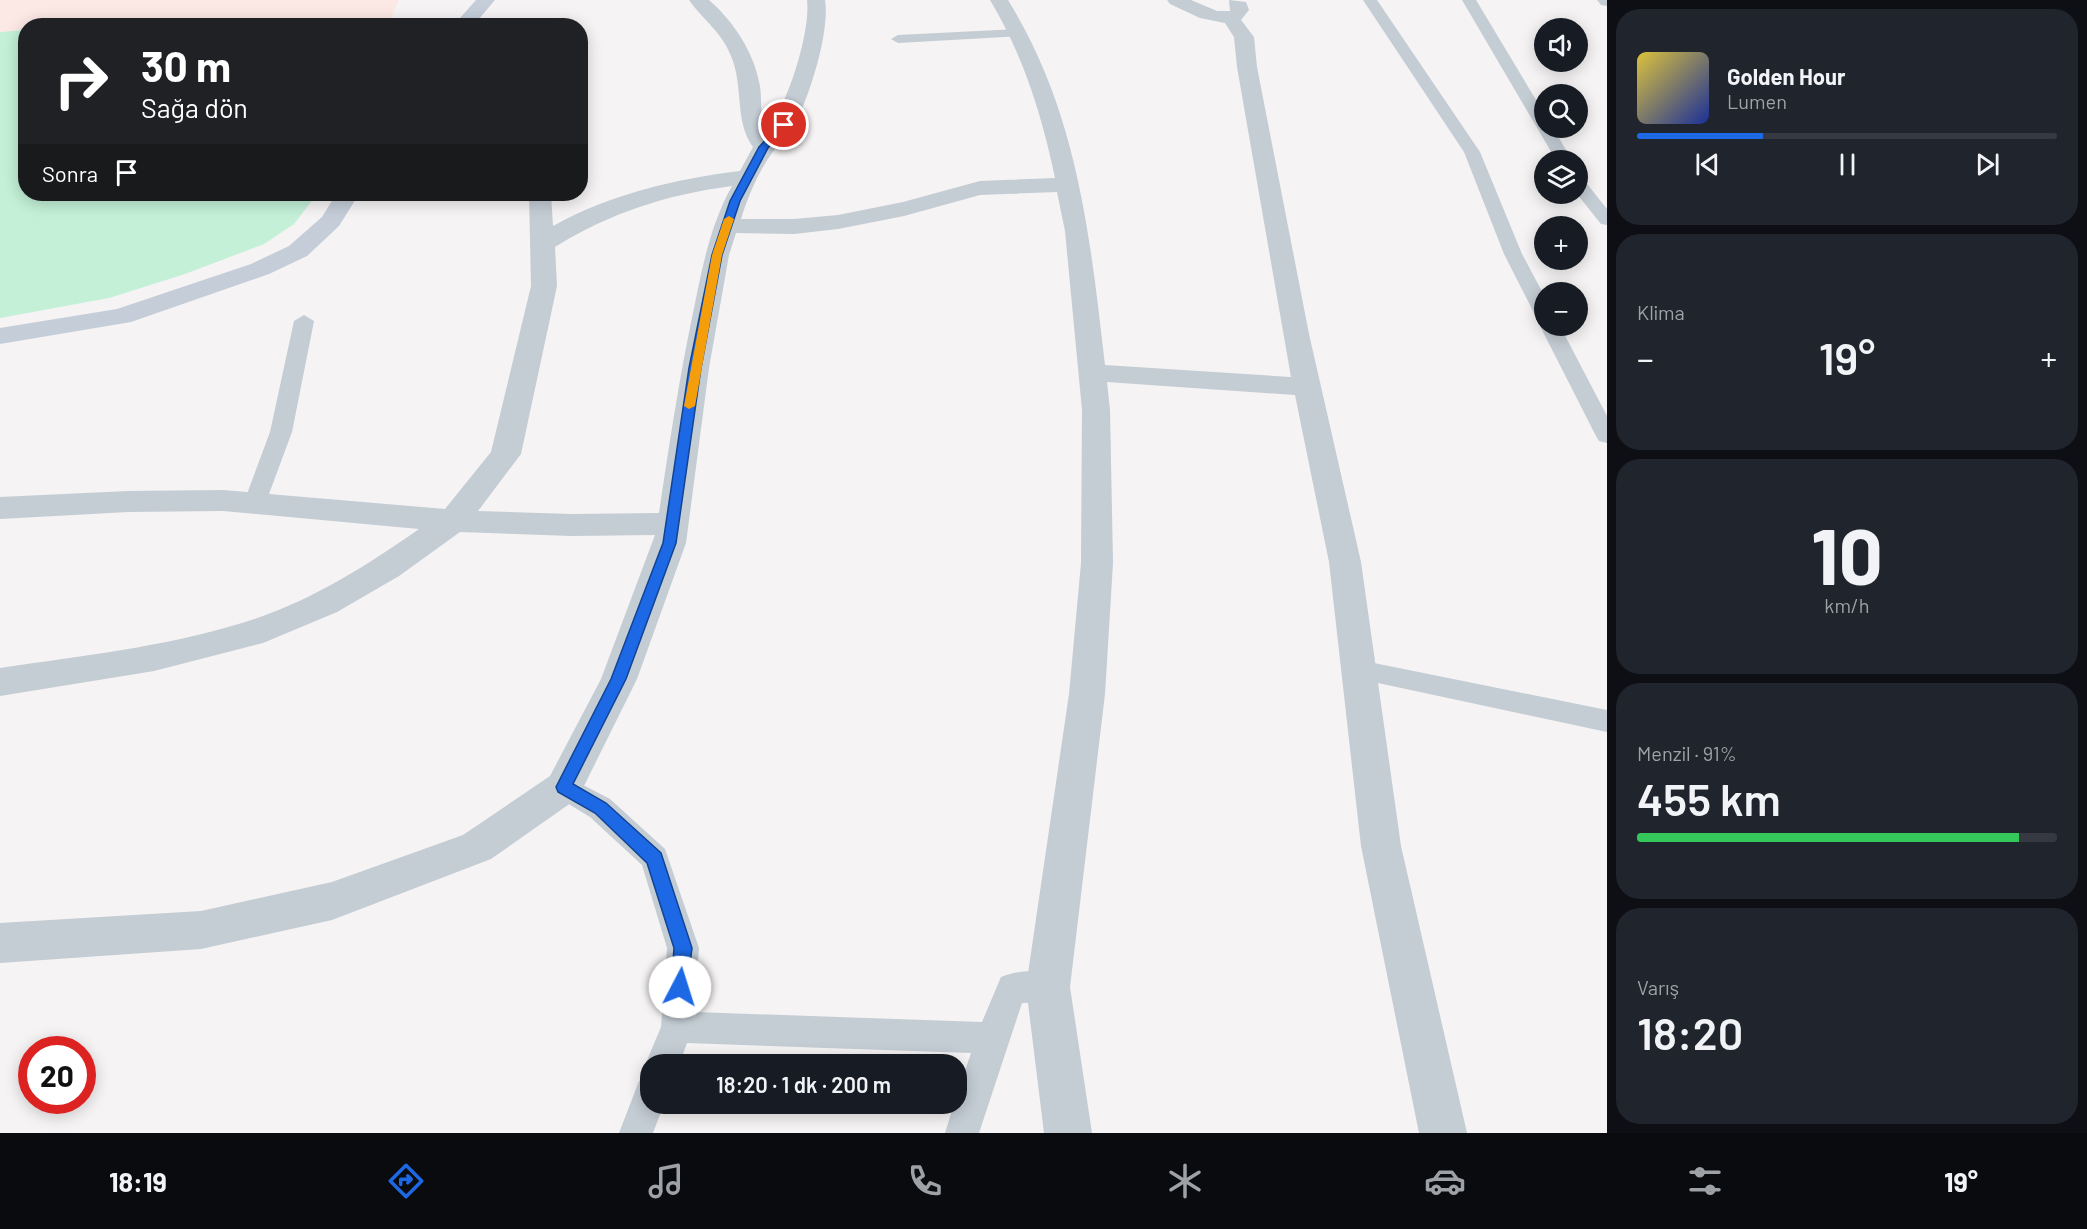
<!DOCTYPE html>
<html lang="tr">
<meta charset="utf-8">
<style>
body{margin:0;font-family:Barlow,sans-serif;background:#20242c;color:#f1f3f6;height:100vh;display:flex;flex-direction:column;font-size:22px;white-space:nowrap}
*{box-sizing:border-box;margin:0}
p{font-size:20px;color:#9ea1a6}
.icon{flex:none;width:33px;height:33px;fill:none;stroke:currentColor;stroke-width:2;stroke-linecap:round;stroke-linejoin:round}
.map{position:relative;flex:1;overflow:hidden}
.sheet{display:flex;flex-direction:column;gap:9px;padding:9px;background:#0d0f14;width:480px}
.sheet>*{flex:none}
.top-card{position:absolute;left:18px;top:18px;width:570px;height:183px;border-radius:24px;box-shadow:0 3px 15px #0003;background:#202124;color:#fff;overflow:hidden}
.controls{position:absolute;left:1534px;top:18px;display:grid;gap:12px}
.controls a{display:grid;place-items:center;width:54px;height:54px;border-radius:50%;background:#171b24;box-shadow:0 3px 15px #0003;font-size:30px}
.speed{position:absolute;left:18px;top:1036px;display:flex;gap:12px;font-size:30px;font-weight:700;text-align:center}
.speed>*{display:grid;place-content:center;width:78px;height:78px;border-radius:50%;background:#171b24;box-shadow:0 3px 15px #0003;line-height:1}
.speed .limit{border:9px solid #d22;background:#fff;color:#111}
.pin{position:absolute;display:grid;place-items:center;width:51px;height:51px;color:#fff;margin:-26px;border:3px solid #fff;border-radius:50%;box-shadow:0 2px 6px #0007}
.me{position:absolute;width:66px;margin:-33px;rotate:5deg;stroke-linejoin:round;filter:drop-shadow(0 0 4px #0008)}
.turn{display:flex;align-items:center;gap:21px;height:126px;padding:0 24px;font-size:27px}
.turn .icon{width:78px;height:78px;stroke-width:2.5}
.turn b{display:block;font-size:42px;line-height:51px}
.then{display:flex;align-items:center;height:57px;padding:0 24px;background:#0003;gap:12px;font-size:22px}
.big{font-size:45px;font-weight:600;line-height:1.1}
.sheet .tile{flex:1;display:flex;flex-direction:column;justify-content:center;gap:9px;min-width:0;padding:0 21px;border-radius:24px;background:#20242c}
.sheet .dial{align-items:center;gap:0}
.dial b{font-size:78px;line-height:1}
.song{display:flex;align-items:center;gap:18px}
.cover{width:72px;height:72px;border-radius:9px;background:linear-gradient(135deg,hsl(50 70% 55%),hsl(230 70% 35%))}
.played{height:6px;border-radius:3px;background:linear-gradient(90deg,#1c68e5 30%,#363941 30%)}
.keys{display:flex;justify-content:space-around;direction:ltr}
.heat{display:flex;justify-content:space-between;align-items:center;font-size:33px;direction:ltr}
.charge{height:9px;border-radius:4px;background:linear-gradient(90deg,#34c759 91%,#363941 0)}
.trip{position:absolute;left:640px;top:1054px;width:327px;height:60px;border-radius:24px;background:#171b24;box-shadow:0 3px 15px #0003;font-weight:600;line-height:60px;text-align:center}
.tabs{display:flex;height:96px;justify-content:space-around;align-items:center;background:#090b0e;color:#9ea1a6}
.tabs .icon{width:42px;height:42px}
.tabs .active{color:#1c68e5}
.tabs b{font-size:27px;color:#f1f3f6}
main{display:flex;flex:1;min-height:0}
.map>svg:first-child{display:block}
.medical{fill:#fce9e6}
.green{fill:#c3f0d7}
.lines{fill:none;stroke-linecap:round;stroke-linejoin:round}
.lane{fill:#c4ccd4;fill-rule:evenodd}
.street{fill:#c4ccd4;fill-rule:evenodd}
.secondary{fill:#c4cdd8;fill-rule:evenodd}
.route{fill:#1c68e5;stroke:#124495;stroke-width:1.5}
.slow{fill:#f59e0b}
</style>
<main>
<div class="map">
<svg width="1607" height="1133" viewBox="0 0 1607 1133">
<rect width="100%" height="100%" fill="#f5f3f3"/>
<!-- medical -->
<path class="medical" d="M 0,0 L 399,0 L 390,20 L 384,25 L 272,26 L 266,23 L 26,26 L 25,30 L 0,32 Z"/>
<!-- green -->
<path class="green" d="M 25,30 L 26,194 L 317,194 L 294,224 L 264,244 L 185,274 L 109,298 L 0,318 L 0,32 Z"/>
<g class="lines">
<!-- lane -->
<path class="lane" d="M 1363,0 L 1377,0 L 1480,152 L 1522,254 L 1545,297 L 1545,321 L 1535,315 L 1504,254 L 1464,152 Z
M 1462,0 L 1476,0 L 1545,115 L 1545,128 L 1553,128 L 1572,160 L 1556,160 Z
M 1019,29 L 1024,30 L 1024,36 L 898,43 L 891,39 L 898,35 Z
M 1578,179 L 1584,180 L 1607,209 L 1607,225 L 1601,224 L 1577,194 Z
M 304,315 L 314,321 L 292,432 L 266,502 L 263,507 L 255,510 L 247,507 L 244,502 L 270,432 L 294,321 Z
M 1545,321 L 1545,326 L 1560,326 L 1607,416 L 1607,443 L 1599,441 L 1596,436 L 1540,326 Z
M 1359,660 L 1607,710 L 1607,732 L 1350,677 L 1346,670 L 1350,663 Z
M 564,775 L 610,799 L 665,849 L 699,948 L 694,1012 L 982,1022 L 1001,977 C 1018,970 1042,969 1059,976 L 1064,987 L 1059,998 L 1048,1002 L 1022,1003 L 979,1133 L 945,1133 L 954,1104 L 957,1104 L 957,1095 L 971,1053 L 687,1043 L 679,1065 L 651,1065 L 651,1104 L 664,1104 L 653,1133 L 619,1133 L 639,1081 L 650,1076 L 645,1065 L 661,1027 L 667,948 L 642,865 L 590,817 L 554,795 L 550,787 L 554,779 Z"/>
<!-- street -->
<path class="street" d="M 689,0 L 709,0 C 734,22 754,52 760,86 C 762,101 760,118 765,132 C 787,109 811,31 807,0 L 825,0 C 830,31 810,95 795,124 C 790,133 781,140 775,149 C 760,168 748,196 741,219 L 794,219 L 838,215 L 903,202 L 980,181 L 1055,178 C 1042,115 1023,55 990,0 L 1008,0 C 1078,113 1090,237 1105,365 L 1291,377 L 1237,67 L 1234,37 L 1225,23 L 1200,18 L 1170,4 L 1167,0 L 1191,0 L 1217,11 L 1230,11 L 1229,0 L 1246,2 L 1249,10 L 1241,20 L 1254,37 L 1257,67 L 1309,334 L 1361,562 L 1401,846 L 1467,1133 L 1419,1133 L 1361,846 L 1329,562 L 1295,395 L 1107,382 L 1110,410 L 1113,563 L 1105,694 L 1070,987 L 1092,1133 L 1044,1133 L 1026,987 L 1069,694 L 1081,563 L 1082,410 L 1065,231 L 1057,192 L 980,195 L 904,216 L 838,229 L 794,234 L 736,233 L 729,255 L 709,368 L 686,543 L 637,679 L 578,798 L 491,859 L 332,920 L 201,949 L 0,963 L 0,923 L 201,911 L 332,882 L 463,835 L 550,776 L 601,679 L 655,535 L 572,536 L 460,532 L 399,576 L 337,612 L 263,643 L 154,671 L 0,696 L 0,668 C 81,656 164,647 242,623 C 306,604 365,567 419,529 L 223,511 L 128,512 L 0,519 L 0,497 L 128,491 L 223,490 L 445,509 L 491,452 L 531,286 L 529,194 L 551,194 L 553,226 C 610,194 676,179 740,171 L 753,147 C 734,121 744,86 731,56 C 722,32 703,20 689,0 ZM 732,186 C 710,225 702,269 693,313 C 679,379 669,446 659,513 L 572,514 L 478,511 L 521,454 L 557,286 L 555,247 C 609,213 669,194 732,186 Z
M 1597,0 L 1607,0 L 1607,6 L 1601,5 Z"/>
<!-- secondary -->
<path class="secondary" d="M 476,0 L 495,0 L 473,26 L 453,26 Z
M 336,194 L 359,194 L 339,226 L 307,256 L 269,274 L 131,322 L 0,344 L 0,328 L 117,309 L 251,264 L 289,246 L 322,217 Z"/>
</g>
<!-- route -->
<path class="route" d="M 781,123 L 788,125 L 768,148 L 740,201 L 722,255 L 701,368 L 676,543 L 626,679 L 573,784 L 606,803 L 661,853 L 692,948 L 686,994 L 680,996 L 673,994 L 671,987 L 674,948 L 647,863 L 595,813 L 558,792 L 556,787 L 611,679 L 663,543 L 689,368 L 712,255 L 730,201 L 759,147 Z"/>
<!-- slow -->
<path class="slow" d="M 729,216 L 734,219 L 722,255 L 695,406 L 689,409 L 684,406 L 712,255 L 724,219 Z"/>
</svg>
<div class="controls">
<a><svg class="icon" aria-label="sound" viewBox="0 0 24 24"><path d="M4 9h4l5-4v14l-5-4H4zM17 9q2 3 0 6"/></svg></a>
<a><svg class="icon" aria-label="search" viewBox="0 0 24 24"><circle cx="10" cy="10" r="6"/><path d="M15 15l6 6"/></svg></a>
<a><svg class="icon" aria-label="layers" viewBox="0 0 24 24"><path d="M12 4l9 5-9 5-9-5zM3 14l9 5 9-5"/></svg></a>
<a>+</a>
<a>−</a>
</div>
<div class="speed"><div class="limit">20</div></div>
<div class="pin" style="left:784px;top:125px;background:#d93025"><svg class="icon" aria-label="arrive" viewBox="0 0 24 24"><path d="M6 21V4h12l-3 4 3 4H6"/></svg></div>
<svg class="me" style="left:680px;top:987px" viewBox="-20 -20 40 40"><circle r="19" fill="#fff"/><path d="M0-13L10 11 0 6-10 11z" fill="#1c68e5"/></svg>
<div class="trip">18:20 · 1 dk · 200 m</div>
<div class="top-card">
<div class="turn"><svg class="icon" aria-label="right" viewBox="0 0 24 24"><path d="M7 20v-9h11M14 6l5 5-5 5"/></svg><div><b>30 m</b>Sağa dön</div></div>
<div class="then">Sonra<svg class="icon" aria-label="arrive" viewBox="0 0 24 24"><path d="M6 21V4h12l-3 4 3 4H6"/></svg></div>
</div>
</div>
<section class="sheet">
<div class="tile">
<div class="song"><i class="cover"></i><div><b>Golden Hour</b><p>Lumen</p></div></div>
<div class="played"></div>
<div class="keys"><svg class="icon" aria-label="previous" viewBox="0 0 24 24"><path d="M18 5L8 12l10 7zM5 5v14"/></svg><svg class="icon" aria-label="pause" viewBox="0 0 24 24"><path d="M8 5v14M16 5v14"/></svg><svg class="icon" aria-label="next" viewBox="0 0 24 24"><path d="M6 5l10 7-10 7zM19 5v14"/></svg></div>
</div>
<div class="tile"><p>Klima</p>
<div class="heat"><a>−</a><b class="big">19°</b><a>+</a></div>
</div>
<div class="tile dial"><b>10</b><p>km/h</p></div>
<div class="tile"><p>Menzil · 91%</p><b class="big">455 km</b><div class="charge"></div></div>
<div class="tile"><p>Varış</p><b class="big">18:20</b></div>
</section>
</main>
<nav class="tabs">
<b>18:19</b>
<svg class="icon active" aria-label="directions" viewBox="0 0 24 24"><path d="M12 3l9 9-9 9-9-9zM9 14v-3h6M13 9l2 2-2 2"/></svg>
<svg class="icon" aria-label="music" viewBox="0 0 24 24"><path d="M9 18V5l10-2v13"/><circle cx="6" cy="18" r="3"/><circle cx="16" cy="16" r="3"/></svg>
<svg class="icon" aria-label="phone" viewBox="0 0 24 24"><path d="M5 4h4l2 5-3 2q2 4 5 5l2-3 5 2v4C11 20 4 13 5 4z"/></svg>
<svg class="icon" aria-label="climate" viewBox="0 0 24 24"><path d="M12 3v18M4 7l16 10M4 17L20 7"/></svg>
<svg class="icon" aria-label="car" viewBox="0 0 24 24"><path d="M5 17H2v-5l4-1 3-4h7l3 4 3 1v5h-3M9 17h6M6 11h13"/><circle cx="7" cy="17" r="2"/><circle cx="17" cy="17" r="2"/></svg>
<svg class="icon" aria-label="filters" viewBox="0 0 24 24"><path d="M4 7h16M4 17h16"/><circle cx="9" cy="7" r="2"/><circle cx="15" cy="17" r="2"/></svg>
<b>19°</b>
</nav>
